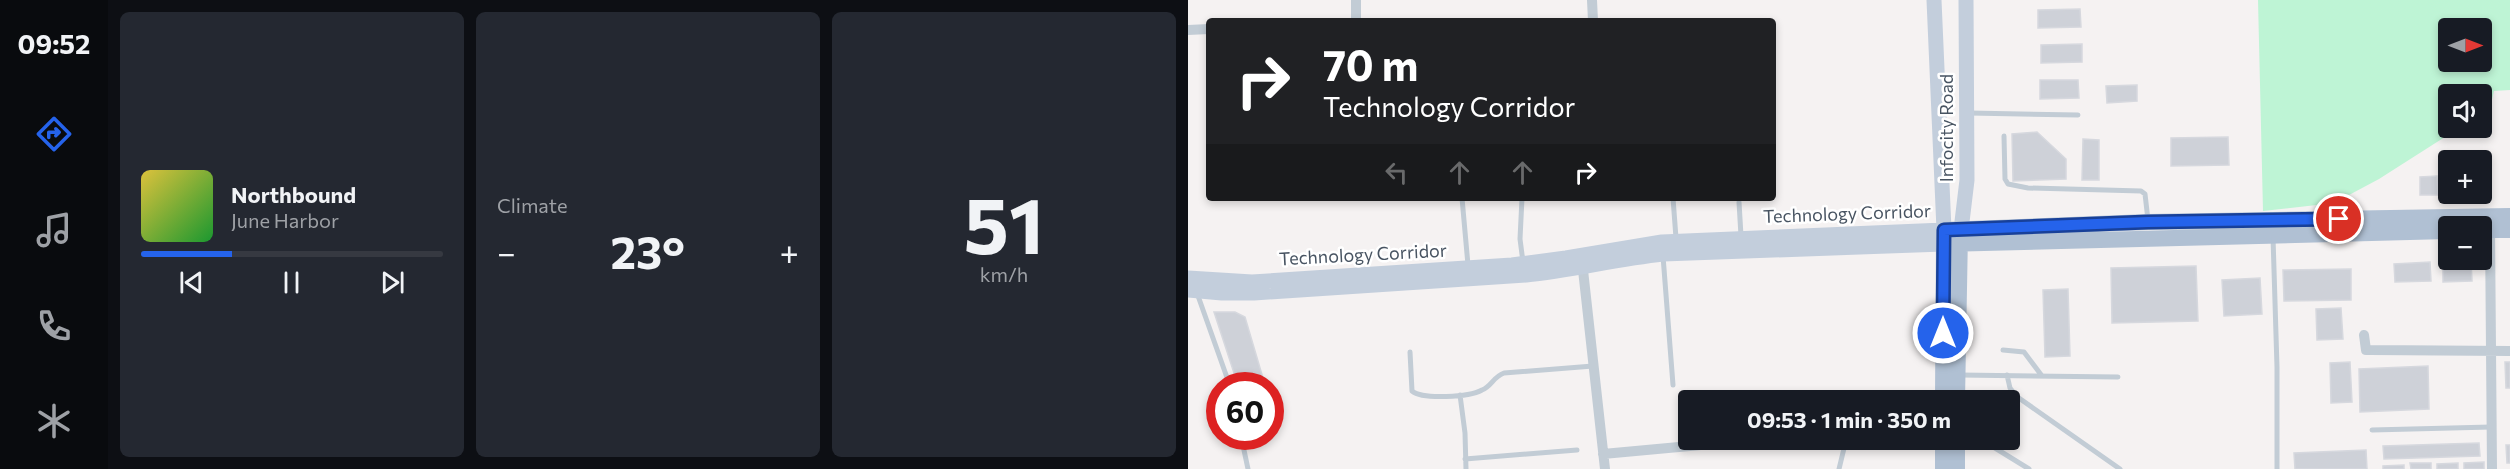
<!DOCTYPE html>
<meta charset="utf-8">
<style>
body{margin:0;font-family:Commissioner,sans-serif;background:#242831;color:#f1f3f6;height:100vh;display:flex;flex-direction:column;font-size:22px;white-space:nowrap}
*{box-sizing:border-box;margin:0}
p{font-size:20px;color:#9ea1a6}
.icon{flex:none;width:33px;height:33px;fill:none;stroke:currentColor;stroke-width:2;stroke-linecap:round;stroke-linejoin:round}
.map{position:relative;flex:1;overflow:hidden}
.side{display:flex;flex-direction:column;gap:12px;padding:12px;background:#0d0f14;width:1080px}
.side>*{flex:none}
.banner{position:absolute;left:18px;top:18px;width:570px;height:183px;border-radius:6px;box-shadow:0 3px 9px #0003;background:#202124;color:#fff;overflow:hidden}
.needle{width:39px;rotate:90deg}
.controls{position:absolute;left:1250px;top:18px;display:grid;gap:12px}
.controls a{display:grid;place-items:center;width:54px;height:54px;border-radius:6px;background:#171b24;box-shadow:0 3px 9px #0003;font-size:30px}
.speed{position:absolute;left:18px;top:372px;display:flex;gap:12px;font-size:30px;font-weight:700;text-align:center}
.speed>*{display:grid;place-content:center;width:78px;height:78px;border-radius:50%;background:#171b24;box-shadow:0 3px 9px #0003;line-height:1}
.speed .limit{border:9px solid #d22;background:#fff;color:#111}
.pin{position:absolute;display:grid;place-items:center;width:51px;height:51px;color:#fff;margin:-26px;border:3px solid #fff;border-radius:50%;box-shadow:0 2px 6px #0007}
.me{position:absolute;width:66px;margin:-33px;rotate:0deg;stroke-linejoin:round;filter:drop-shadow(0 0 4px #0008)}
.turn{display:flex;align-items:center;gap:21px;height:126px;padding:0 18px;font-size:27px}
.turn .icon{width:78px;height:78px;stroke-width:2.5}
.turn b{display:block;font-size:42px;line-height:51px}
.lanes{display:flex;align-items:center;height:57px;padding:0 18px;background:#0003;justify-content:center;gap:30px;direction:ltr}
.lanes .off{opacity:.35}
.big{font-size:45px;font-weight:700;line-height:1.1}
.side .widget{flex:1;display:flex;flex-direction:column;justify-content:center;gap:9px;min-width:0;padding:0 21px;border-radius:9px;background:#242831}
.side .dial{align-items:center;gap:0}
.dial b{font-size:78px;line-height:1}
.song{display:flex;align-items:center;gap:18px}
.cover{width:72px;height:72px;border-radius:9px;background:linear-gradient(135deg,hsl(50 70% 55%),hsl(130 70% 35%))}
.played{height:6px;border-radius:3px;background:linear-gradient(90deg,#2563eb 30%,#363941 30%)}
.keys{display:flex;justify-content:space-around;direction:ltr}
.heat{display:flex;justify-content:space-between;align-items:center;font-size:33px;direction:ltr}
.side .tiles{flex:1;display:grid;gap:12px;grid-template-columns:repeat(3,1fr)}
.trip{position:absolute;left:490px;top:390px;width:342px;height:60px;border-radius:6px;background:#171b24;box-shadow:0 3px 9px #0003;font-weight:700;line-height:60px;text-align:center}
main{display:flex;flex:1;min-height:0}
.dock{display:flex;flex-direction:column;width:108px;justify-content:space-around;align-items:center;background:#090b0e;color:#9ea1a6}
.dock .icon{width:42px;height:42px}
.dock .current{color:#2563eb}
.dock b{font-size:27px;color:#f1f3f6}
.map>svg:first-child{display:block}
.green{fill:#bef4d5;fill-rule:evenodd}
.building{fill:#ced1d8;stroke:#d6d8de;stroke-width:1.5}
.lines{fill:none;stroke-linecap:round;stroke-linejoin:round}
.lane{stroke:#c2ccd5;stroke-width:5}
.street{stroke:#c2ccd5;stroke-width:10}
.secondary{stroke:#c3cedc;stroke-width:15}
.primary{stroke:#b0c0d3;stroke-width:16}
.route-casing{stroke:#184099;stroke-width:15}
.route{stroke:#2563eb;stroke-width:10}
.labels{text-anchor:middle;stroke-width:5;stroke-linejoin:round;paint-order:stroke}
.street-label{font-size:18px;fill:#485462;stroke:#fff}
</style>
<main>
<nav class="dock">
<b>09:52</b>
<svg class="icon current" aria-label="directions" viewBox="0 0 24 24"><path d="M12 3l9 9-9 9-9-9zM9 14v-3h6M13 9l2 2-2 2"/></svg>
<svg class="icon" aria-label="music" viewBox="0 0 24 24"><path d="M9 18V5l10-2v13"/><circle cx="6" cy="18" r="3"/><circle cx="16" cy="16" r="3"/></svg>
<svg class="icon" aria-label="phone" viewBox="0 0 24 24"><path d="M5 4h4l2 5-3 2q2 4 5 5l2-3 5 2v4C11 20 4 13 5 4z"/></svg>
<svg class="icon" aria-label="climate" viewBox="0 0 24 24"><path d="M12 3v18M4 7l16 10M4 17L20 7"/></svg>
</nav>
<section class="side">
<div class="tiles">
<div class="widget">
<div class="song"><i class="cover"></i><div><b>Northbound</b><p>June Harbor</p></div></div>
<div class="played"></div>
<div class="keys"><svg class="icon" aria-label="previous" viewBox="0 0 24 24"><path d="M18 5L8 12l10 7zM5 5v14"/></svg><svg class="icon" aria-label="pause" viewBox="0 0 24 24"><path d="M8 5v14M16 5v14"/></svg><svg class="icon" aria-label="next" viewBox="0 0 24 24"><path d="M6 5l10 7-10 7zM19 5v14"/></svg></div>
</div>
<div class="widget"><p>Climate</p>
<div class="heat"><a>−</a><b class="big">23°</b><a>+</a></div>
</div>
<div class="widget dial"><b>51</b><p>km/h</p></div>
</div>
</section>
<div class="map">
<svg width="1322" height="469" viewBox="0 0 1322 469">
<rect width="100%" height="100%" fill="#f5f2f2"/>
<!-- green -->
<path class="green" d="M 1070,0 L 1322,0 L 1322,90 L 1306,91 L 1302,108 L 1293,114 L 1293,94 L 1260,94 L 1260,128 L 1271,128 L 1191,179 L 1146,203 L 1075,211 ZM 1260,28 L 1293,28 L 1293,62 L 1260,62 Z"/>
<!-- building -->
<path class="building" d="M 892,9 L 893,27 L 850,28 L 850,10 Z
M 894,44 L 894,62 L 853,63 L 853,45 Z
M 852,80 L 890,80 L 891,98 L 852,99 Z
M 949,85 L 949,101 L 919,103 L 918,86 Z
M 849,132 L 878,159 L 878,179 L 825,181 L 824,134 Z
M 1040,137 L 1041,165 L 983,166 L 983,138 Z
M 895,139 L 911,140 L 911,180 L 894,180 Z
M 1249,176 L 1250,195 L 1232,195 L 1232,177 Z
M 1255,257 L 1260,257 L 1260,260 L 1283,260 L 1284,281 L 1255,282 Z
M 1242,262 L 1243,281 L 1207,282 L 1206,264 Z
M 1008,266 L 1010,321 L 924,323 L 923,268 Z
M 1163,269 L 1163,300 L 1096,301 L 1095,270 Z
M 1072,278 L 1074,314 L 1036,316 L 1034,280 Z
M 880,289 L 882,356 L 857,357 L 855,290 Z
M 1153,308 L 1155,339 L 1129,340 L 1128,309 Z
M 26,312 L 47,312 L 57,317 L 75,378 L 54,386 L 44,386 L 47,376 Z
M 1162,362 L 1164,402 L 1143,403 L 1142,363 Z
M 1317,362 L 1322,362 L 1322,388 L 1318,388 Z
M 1240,366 L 1241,409 L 1172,412 L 1171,369 Z
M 1291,443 L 1292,456 L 1196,459 L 1195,446 Z
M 1318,445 L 1322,445 L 1322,463 L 1319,463 Z
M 1178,450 L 1179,469 L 1107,469 L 1106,453 Z
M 1296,462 L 1296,469 L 1276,469 L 1276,463 Z
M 1222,463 L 1243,463 L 1243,469 L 1223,469 Z
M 1270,463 L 1270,469 L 1249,469 L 1249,464 Z
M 1216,465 L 1216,469 L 1195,469 L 1195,466 Z"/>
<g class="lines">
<!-- lane -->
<path class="lane" d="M 781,113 L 890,115
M 816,136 L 817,179 L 820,184 L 840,188 L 953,191 L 957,194 L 960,220
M 274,198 L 280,265
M 334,198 L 332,239 L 335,262
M 485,198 L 488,238
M 551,202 L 553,236
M 1085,237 L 1089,367 L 1089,469
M 475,256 L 485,385
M 9,293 L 42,386
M 815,350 L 836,352 L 854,376
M 222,352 L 224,391 C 235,400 281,397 294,390 C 304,386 305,377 316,373 L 405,366
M 772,375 L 930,377
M 819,375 L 822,388 L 828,396 L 932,469
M 272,395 L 277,433 L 278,469
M 1184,430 L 1303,427
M 53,436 L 60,469
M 794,440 L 841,469
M 277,459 L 389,450
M 651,469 L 658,440"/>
<!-- street -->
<path class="street" d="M 404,0 L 405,21
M 168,21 L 168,0
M 0,30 L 21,29
M 1302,230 L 1304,469
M 394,261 L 417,469
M 1176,335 L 1178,350 L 1182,350 L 1322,351
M 415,454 L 567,440"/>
<!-- secondary -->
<path class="secondary" d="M 773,230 L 779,180 L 778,0
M 0,278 L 64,282 L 324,265 L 378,258 L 474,242 L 756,230 L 746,0
M 0,290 L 34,293 L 66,293 L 338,275 C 384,270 429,259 475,254 L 756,244"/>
<!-- primary -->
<path class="primary" d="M 1293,230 L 1322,230
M 756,244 L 1260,231
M 755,400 L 756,230 L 960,222 L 1322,216
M 769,400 L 772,233
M 755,440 L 755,469
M 769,440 L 769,469"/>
</g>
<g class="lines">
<defs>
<path id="route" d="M 755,333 L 756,230 L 960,222 L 1151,219"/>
</defs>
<!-- route casing -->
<use href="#route" class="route-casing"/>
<!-- route -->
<use href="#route" class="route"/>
</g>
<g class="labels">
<!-- street labels -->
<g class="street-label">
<text transform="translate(759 128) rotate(-90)" y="6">Infocity Road</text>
<text transform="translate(659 214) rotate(-2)" y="6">Technology Corridor</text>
<text transform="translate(175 255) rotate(-3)" y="6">Technology Corridor</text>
</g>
</g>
</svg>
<div class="controls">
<a><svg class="needle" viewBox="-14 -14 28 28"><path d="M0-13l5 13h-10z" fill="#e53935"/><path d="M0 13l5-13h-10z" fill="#9ea1a6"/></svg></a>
<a><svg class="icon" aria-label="sound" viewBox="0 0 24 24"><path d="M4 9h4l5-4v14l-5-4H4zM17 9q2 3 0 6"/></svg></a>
<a>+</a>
<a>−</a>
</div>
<div class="speed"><div class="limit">60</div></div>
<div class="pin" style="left:1151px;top:219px;background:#d93025"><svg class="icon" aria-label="arrive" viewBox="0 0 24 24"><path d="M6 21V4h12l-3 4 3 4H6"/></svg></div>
<svg class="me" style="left:755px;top:333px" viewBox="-20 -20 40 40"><circle r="17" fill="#2563eb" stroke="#fff" stroke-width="3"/><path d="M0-11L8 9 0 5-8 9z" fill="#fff"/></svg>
<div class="trip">09:53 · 1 min · 350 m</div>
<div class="banner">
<div class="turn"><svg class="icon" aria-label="right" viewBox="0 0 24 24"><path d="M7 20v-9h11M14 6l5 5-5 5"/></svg><div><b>70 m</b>Technology Corridor</div></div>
<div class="lanes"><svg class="icon off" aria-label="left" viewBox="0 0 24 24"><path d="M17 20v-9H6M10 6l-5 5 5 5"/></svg><svg class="icon off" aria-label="ahead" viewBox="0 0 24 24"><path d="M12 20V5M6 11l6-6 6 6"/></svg><svg class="icon off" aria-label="ahead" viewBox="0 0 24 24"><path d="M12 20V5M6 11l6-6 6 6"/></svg><svg class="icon" aria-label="right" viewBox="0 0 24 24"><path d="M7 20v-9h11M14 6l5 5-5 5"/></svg></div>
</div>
</div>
</main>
